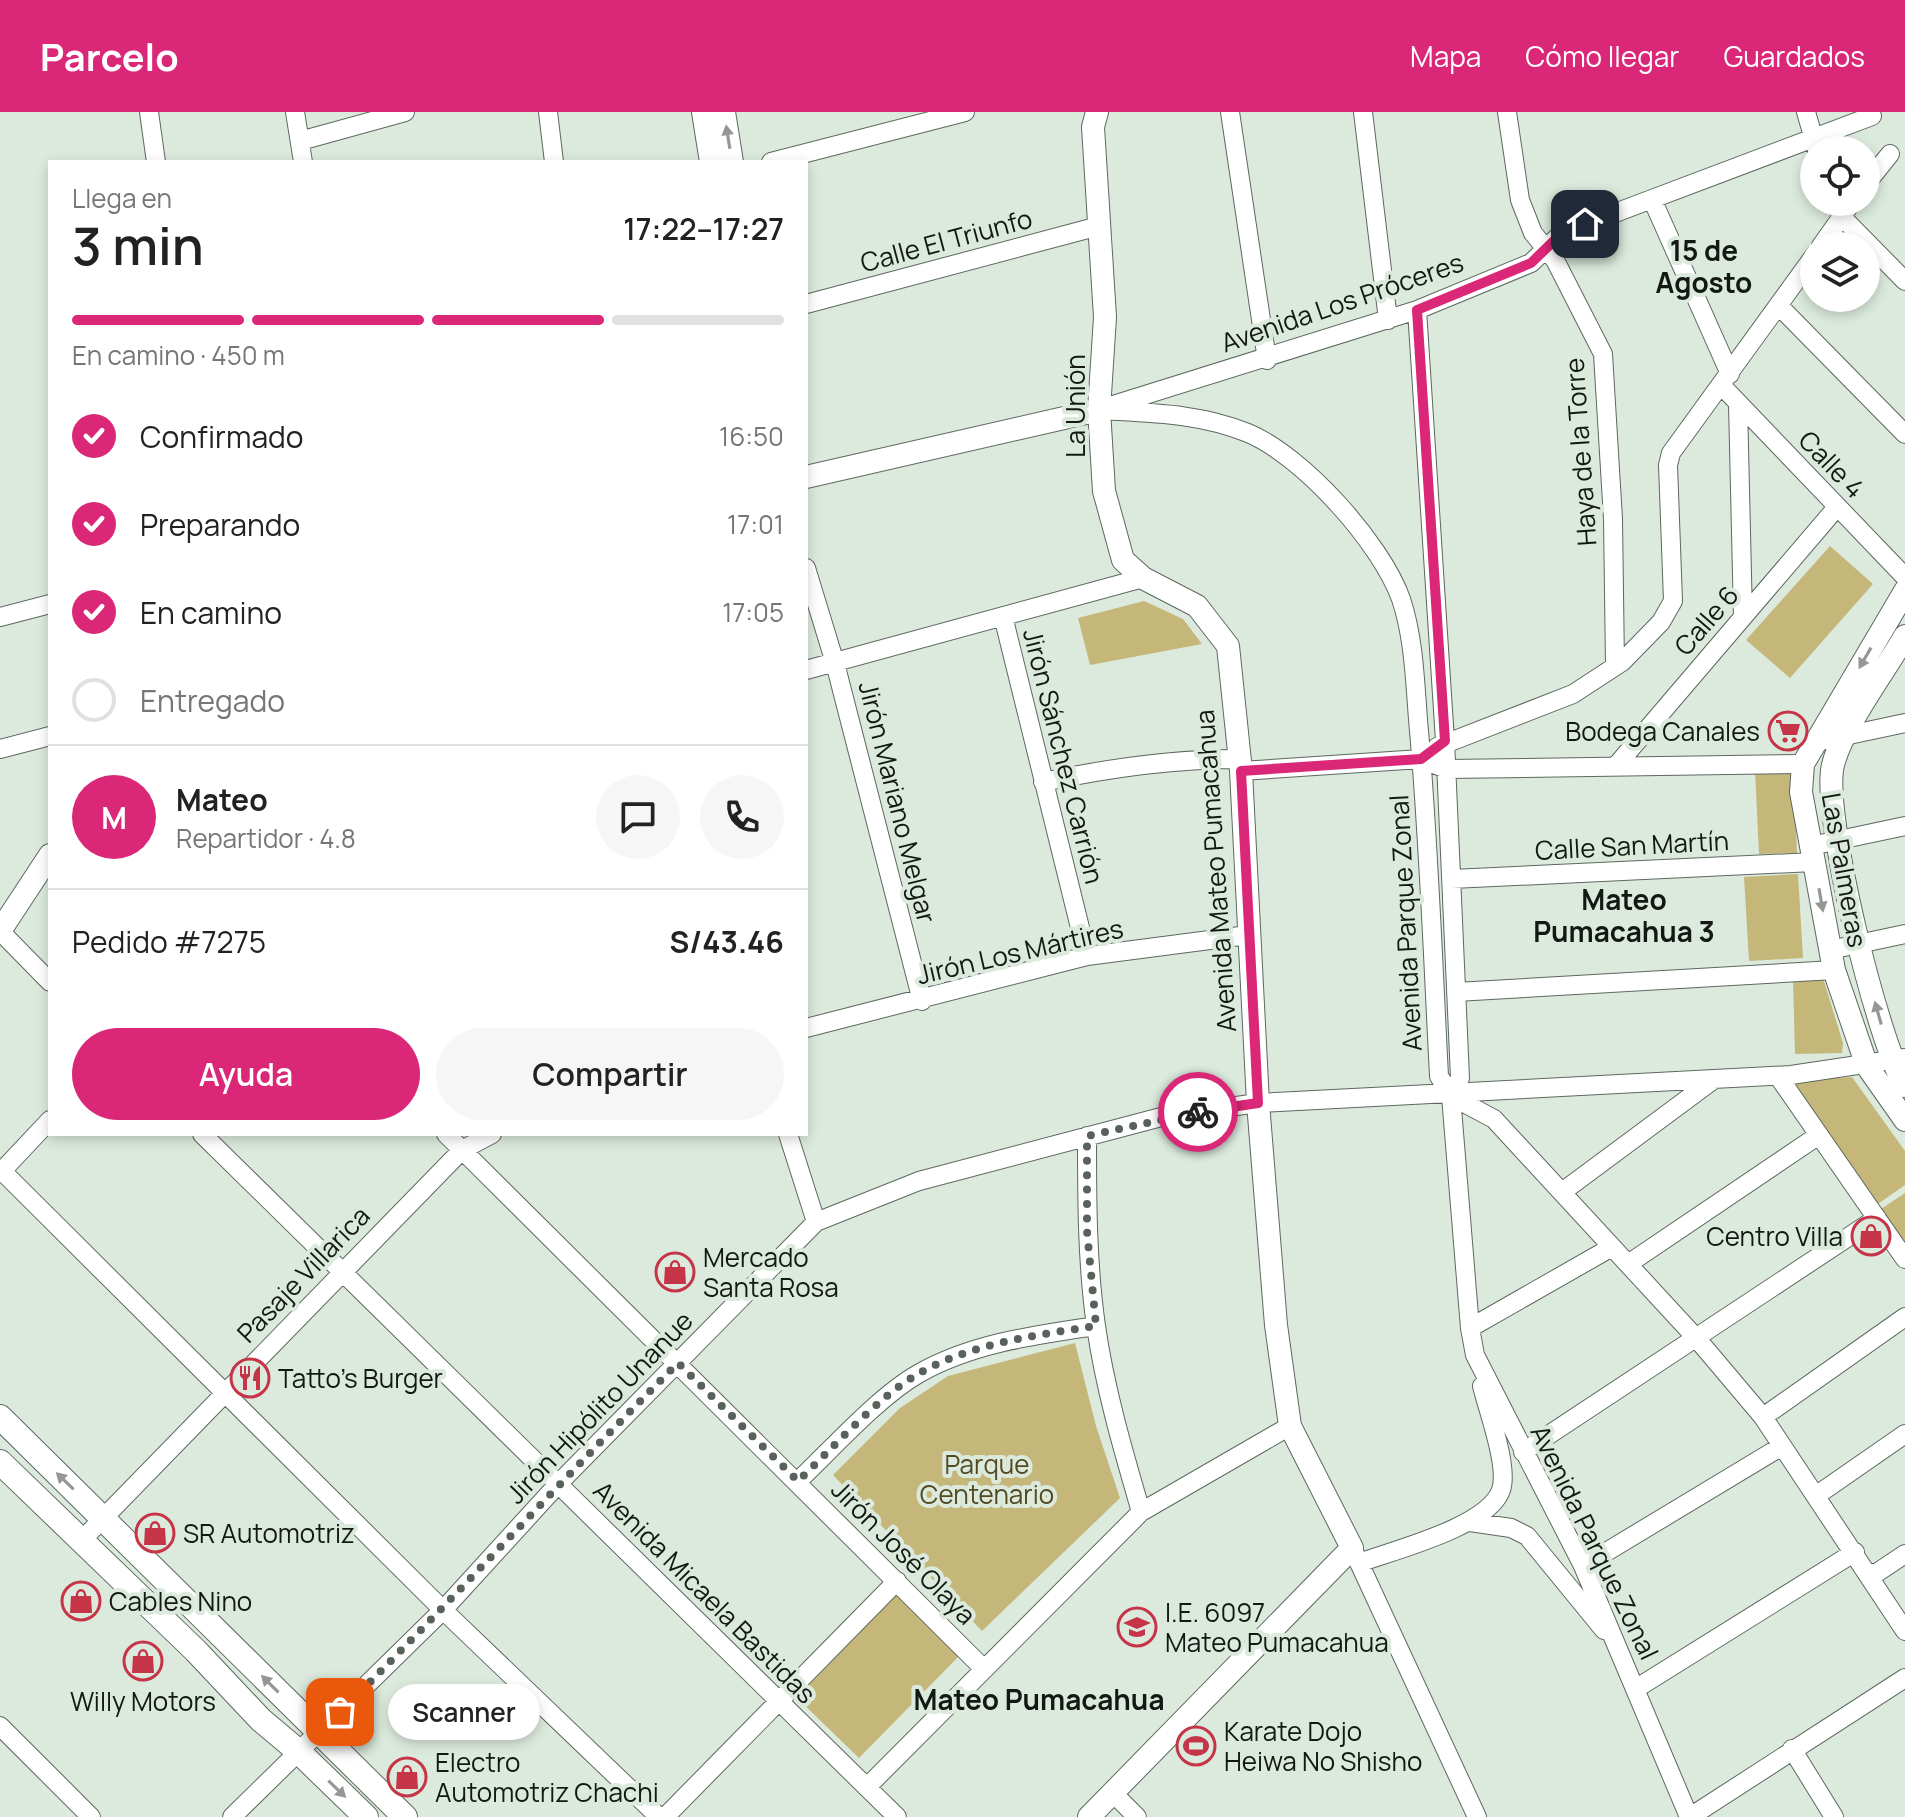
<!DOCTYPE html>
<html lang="es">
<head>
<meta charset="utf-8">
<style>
	:root { --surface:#fff; --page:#f6f6f6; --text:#222; --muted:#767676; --line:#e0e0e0; --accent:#db2777 }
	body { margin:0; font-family:Manrope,sans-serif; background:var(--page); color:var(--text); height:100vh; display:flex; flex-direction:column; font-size:30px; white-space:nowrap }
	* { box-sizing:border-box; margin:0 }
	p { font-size:26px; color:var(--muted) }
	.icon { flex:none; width:44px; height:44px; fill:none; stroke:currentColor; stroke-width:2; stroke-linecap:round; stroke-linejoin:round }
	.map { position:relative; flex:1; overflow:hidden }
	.sheet { position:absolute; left:48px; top:48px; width:760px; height:976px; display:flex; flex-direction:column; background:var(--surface); border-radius:0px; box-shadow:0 4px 12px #0003 }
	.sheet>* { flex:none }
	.tools { position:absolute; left:1800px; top:24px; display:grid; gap:16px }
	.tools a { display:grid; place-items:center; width:80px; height:80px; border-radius:50%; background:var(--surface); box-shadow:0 4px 12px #0003; font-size:40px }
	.pin { position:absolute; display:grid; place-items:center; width:68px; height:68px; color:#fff; margin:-34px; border-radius:16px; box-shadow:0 4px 12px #0006 }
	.courier { position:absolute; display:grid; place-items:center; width:80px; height:80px; margin:-40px; border:6px solid #db2777; border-radius:50%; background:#fff; color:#222; box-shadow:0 2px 10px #0007 }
	.bubble { position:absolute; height:56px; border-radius:28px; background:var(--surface); box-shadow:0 4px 12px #0003; font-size:26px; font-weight:600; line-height:56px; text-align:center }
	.overview em { font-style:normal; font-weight:600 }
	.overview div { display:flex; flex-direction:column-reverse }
	.overview { display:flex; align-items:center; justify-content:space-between; height:136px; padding:0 24px }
	h1 { font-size:52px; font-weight:600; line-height:60px }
	.bar { display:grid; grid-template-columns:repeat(4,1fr); gap:12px 8px; align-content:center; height:96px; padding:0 24px }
	.bar i { height:10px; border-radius:6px; background:var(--line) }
	.bar .selected { background:var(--accent) }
	.bar p { grid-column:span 4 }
	.line { display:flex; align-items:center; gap:20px; padding:0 24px; border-top:2px solid var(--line) }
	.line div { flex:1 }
	.round { display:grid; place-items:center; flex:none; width:84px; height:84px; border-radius:42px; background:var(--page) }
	ol { padding:0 24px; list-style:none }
	li { display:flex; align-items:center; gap:24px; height:88px }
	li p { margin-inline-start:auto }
	li .icon { padding:8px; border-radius:50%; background:var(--accent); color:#fff; stroke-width:4 }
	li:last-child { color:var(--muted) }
	li i { width:44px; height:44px; border:4px solid var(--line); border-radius:50% }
	.button { display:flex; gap:16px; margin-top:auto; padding:16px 24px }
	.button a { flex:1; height:92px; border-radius:48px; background:var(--accent); color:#fff; font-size:32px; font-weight:600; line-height:92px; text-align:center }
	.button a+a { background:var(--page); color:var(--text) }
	header { display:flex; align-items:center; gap:48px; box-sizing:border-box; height:112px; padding:0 40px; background:var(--accent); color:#fff }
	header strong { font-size:38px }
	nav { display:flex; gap:44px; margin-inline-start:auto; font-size:28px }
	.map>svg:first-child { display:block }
</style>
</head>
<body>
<header>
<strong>Parcelo</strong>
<nav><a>Mapa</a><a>Cómo llegar</a><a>Guardados</a></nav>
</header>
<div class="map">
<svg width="1905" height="1705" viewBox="0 0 1905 1705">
	<rect width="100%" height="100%" fill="#dceadd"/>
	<path fill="#c5b67a" d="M 1830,434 L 1873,472 L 1790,566 L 1746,528 Z
		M 1144,489 L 1183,507 L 1202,532 L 1090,553 L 1078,506 Z
		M 1793,656 L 1797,741 L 1759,742 L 1755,658 Z
		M 1798,762 L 1803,846 L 1749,849 L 1744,765 Z
		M 1823,866 L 1843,931 L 1842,941 L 1795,942 L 1793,867 Z
		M 1852,965 L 1905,1039 L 1905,1073 L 1875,1094 L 1785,969 Z
		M 1905,1081 L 1905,1132 L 1881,1097 Z
		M 1075,1231 L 1096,1314 L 1120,1386 L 982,1519 L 833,1363 L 900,1296 L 948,1264 Z
		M 897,1477 L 961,1542 L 859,1646 L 794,1583 Z"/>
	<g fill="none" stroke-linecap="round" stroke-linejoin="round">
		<g stroke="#5d685e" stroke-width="20">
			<path id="minor" d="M 149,0 L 156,50
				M 295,0 L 303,50
				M 548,0 L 554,50
				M 1230,0 L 1267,248
				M 1363,0 L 1388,208
				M 1507,0 L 1520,88 L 1533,121 L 1555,148 L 1603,242 L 1613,407 L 1615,554
				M 1806,0 L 1817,38
				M 300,29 L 405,0
				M 771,50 L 965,0
				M 1866,72 L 1890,42
				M 1652,87 L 1730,262
				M 1836,90 L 1841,104 L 1905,169
				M 1821,134 L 1852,90
				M 806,192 L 1099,114
				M 1780,195 L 1905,322
				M 1417,198 L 1445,629 L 1460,966 L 1451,984 L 1470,1216 L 1475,1243 L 1583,1454 L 1689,1705
				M 1722,274 L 1905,465
				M 1738,292 L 1743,505
				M 1113,293 L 1417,198 L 1531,151 L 1562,121 L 1872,4
				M 1099,298 C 1150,301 1199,301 1248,321 C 1303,344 1381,431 1401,487 C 1415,529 1415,576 1419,619 C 1429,734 1433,849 1439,964 L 1451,984 L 1494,1007 L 1698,1228 L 1763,1305 L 1905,1519
				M 806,456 L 835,551 L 922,889
				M 1003,504 L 1087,844
				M 0,505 L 50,492
				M 806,558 L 1143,466
				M 1816,630 L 1905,611
				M 1437,635 L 1573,582 L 1622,550 L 1661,510 L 1673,489 L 1668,353 L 1671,341 L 1814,144
				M 0,637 L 50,624
				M 1615,655 L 1837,395
				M 1241,659 L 1421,647 L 1446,657 L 1803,652
				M 1043,670 C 1109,656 1171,647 1238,647
				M 1811,734 L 1905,714
				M 1452,767 L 1814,750
				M 0,819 L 50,870
				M 1830,838 L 1905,822
				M 1456,880 L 1834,858
				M 806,916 L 1087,844 L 1248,823
				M 1778,964 L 1905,1147
				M 202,1022 L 897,1705
				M 446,1022 L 984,1557
				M 788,1022 L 816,1110
				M 1087,1024 C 1087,1087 1087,1151 1096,1214 C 1105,1277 1123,1338 1141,1400
				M 2,1059 L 443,1498 L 659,1705
				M 0,1061 L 50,1008
				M 1562,1080 L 1713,968
				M 1628,1152 L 1819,1023
				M 1470,1216 L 1612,1135
				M 1763,1305 L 1905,1205
				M 1523,1340 L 1877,1106
				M 798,1369 C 832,1337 878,1285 918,1262 C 972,1231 1036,1223 1096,1214
				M 1817,1383 L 1905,1322
				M 1470,1410 L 1511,1416 L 1527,1424 L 1604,1518
				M 82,1428 L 462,1038 L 492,1022
				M 1355,1442 L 1477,1705
				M 1359,1451 C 1394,1438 1488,1415 1501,1378 C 1509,1355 1488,1299 1482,1274
				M 1583,1454 L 1782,1334
				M 1869,1462 L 1878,1460 L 1905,1442
				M 1637,1576 L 1855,1440
				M 0,1614 L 91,1705
				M 1792,1637 L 1834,1705
				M 867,1675 L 1141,1400 L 1290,1314
				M 1113,1681 L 1137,1705
				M 232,1705 L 443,1498 L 559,1371 L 816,1110 L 919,1069 L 1165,1004 L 1258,991 L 1791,963 L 1905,946
				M 665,1705 L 897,1469
				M 1690,1705 L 1905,1566"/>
		</g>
		<g stroke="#5d685e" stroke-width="24">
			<path id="tertiary" d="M 703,0 L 711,50
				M 724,0 L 732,50
				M 806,365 L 1099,298
				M 1905,479 L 1803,652 L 1801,680 L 1834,858 L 1867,954 L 1905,1008
				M 1905,524 C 1885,559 1842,616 1833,653 C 1821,700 1878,930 1905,974
				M 0,819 L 50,743
				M 1089,1705 L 1352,1436 L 1290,1314 L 1276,1213 L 1258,991 L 1241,659 L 1228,534 L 1197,494 L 1143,466 L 1123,448 L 1104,379 L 1099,298 L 1105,205 L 1093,15 L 1097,0"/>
		</g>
		<g stroke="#5d685e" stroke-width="26">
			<path id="secondary" d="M 0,1305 L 405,1705
				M 0,1350 L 196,1539 L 261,1608 L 298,1639 L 366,1705"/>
		</g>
		<use href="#minor" stroke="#fff" stroke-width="18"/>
		<use href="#tertiary" stroke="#fff" stroke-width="22"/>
		<use href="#secondary" stroke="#fff" stroke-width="24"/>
	</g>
	<defs><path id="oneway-solid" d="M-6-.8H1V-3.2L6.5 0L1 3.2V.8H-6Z" transform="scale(2)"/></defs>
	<g fill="#959795">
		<use href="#oneway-solid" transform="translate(728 25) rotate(-99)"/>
		<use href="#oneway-solid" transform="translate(1865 546) rotate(120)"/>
		<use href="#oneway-solid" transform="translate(1821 788) rotate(80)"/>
		<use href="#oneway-solid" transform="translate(1878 901) rotate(-106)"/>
		<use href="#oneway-solid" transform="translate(65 1369) rotate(-136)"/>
		<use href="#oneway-solid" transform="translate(270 1572) rotate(-135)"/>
		<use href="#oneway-solid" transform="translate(337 1677) rotate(44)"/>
	</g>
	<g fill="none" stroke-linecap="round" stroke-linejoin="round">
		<path stroke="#59625a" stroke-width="8" stroke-dasharray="0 14.4" d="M 340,1600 C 455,1486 563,1366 678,1251 L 798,1369 C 832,1337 878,1285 918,1262 C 972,1231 1036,1223 1096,1214 L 1087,1119 L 1087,1024 L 1198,1000"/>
		<path stroke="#db2777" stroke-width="10" d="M 1198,1000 L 1258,991 L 1241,659 L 1421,647 L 1445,629 L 1417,198 L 1531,151 L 1562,121 L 1585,112"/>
	</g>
	<defs>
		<g id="supermarket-ring" transform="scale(2)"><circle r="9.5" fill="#dceadd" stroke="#c53547" stroke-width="1.5"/><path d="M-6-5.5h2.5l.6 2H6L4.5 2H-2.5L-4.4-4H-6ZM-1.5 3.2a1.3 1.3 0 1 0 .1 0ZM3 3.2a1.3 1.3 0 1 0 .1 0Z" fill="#c53547"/></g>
		<g id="shop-ring" transform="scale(2)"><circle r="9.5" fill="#dceadd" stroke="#c53547" stroke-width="1.5"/><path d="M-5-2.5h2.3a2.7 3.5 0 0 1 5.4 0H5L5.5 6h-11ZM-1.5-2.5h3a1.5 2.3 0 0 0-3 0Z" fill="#c53547"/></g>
		<g id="restaurant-ring" transform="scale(2)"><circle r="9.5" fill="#dceadd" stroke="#c53547" stroke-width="1.5"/><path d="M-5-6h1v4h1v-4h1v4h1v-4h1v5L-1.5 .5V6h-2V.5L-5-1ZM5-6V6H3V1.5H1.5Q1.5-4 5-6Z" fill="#c53547"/></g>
		<g id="school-ring" transform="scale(2)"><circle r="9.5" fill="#dceadd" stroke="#c53547" stroke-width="1.5"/><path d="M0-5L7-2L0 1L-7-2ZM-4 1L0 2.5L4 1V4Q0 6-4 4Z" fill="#c53547"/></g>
		<g id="stadium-ring" transform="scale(2)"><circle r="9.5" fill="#dceadd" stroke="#c53547" stroke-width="1.5"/><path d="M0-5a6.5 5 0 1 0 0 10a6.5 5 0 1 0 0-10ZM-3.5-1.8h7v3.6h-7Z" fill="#c53547"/></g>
	</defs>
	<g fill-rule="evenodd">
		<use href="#supermarket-ring" x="1788" y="619"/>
		<use href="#shop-ring" x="1871" y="1124"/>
		<use href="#shop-ring" x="675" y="1160"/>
		<use href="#restaurant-ring" x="250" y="1266"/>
		<use href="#shop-ring" x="155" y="1421"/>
		<use href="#shop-ring" x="81" y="1489"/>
		<use href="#school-ring" x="1137" y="1515"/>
		<use href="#shop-ring" x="143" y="1549"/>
		<use href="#stadium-ring" x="1196" y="1634"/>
		<use href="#shop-ring" x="407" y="1665"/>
	</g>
	<g text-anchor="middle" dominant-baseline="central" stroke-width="8" stroke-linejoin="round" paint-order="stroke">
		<g font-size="26" fill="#131814" stroke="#dceadd">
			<text transform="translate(946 128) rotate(-15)">Calle El Triunfo</text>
			<text transform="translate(1342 190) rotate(-19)">Avenida Los Próceres</text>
			<text transform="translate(1075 294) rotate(-90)">La Unión</text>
			<text transform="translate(1580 340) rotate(-94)">Haya de la Torre</text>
			<text transform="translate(1832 352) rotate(46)">Calle 4</text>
			<text transform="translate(1706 508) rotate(-49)">Calle 6</text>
			<text transform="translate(1064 644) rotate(76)">Jirón Sánchez Carrión</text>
			<text transform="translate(898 690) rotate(76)">Jirón Mariano Melgar</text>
			<text transform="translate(1632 733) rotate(-3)">Calle San Martín</text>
			<text transform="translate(1845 758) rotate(80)">Las Palmeras</text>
			<text transform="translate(1215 759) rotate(-94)">Avenida Mateo Pumacahua</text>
			<text transform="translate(1405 811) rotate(-93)">Avenida Parque Zonal</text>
			<text transform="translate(1020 839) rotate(-13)">Jirón Los Mártires</text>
			<text transform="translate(303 1162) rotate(-46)">Pasaje Villarica</text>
			<text transform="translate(599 1295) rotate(-46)">Jirón Hipólito Unanue</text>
			<text transform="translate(1595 1430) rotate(64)">Avenida Parque Zonal</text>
			<text transform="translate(904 1440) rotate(45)">Jirón José Olaya</text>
			<text transform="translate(705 1480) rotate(45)">Avenida Micaela Bastidas</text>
		</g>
		<g font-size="26" fill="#131814" stroke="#dceadd" text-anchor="start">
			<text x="1760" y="619" text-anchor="end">Bodega Canales</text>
			<text x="1843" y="1124" text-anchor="end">Centro Villa</text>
			<text x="703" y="1145">Mercado<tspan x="703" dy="30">Santa Rosa</tspan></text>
			<text x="278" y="1266">Tatto's Burger</text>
			<text x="183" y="1421">SR Automotriz</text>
			<text x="109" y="1489">Cables Nino</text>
			<text x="1165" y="1500">I.E. 6097<tspan x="1165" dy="30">Mateo Pumacahua</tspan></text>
			<text x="143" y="1589" text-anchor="middle">Willy Motors</text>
			<text x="1224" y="1619">Karate Dojo<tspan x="1224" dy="30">Heiwa No Shisho</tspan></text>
			<text x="435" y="1650">Electro<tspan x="435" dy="30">Automotriz Chachi</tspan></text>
		</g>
		<g font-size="26" fill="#544a21" stroke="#dceadd">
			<text x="987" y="1352">Parque<tspan x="987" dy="30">Centenario</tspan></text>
		</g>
		<g font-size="28" font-weight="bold" fill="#131814" stroke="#dceadd">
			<text x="1704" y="138">15 de<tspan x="1704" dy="32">Agosto</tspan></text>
			<text x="1624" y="787">Mateo<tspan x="1624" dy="32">Pumacahua 3</tspan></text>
			<text x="1039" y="1587">Mateo Pumacahua</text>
		</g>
	</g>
</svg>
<div class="tools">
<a><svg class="icon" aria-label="locate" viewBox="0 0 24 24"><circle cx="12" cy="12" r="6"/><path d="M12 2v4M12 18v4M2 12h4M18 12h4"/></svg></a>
<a><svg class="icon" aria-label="layers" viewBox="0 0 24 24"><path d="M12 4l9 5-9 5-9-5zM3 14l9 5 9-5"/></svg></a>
</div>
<div class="pin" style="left:340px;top:1600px;background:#ea580c"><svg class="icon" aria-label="bag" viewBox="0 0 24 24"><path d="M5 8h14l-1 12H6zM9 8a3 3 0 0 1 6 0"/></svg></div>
<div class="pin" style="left:1585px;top:112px;background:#1f2937"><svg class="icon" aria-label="home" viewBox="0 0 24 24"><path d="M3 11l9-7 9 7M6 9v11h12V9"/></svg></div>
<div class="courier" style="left:1198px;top:1000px"><svg class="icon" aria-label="bike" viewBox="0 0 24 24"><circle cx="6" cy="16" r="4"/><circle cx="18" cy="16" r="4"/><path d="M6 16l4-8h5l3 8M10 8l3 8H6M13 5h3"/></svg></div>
<div class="bubble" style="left:388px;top:1572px;width:152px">Scanner</div>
<section class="sheet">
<div class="overview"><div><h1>3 min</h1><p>Llega en</p></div><em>17:22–17:27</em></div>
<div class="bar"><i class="selected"></i><i class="selected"></i><i class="selected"></i><i></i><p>En camino · 450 m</p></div>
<ol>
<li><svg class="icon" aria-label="check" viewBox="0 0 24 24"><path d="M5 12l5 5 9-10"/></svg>Confirmado<p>16:50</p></li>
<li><svg class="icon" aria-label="check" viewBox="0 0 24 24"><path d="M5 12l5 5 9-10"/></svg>Preparando<p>17:01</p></li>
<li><svg class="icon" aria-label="check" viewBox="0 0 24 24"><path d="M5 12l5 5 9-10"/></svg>En camino<p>17:05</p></li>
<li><i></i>Entregado</li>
</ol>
<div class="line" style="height:144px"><b class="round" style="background:var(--accent);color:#fff">M</b><div><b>Mateo</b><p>Repartidor · 4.8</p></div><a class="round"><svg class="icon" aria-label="chat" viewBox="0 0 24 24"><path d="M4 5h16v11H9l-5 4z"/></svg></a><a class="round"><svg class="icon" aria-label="phone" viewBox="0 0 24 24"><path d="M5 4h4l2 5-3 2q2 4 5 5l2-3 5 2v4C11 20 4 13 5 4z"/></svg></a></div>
<div class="line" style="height:104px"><div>Pedido #7275</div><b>S/43.46</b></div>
<div class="button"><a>Ayuda</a><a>Compartir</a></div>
</section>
</div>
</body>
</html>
